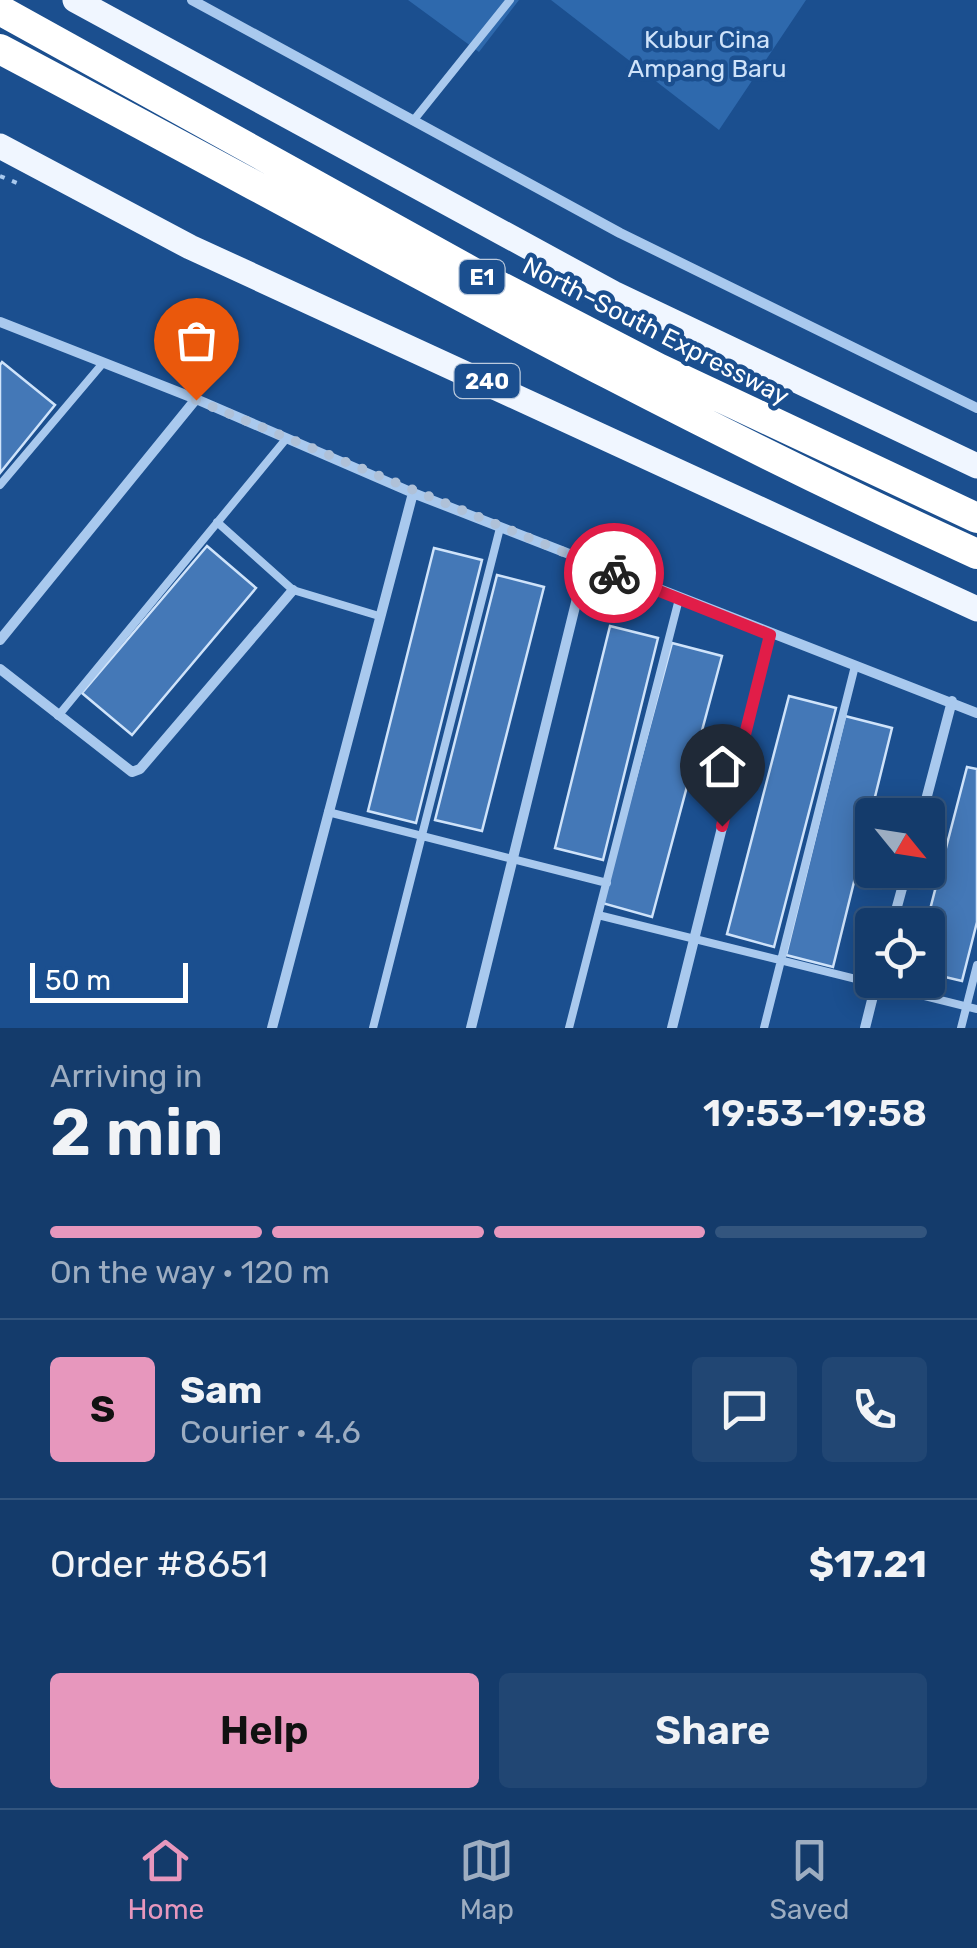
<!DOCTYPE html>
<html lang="en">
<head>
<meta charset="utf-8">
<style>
	:root { --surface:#143b6b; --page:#214673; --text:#f1f3f6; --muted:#9dadc1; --line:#33557e; --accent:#e797bd }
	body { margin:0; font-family:Rubik,sans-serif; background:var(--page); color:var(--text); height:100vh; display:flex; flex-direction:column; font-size:38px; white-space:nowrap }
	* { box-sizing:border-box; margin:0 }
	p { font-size:32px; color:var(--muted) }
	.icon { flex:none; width:55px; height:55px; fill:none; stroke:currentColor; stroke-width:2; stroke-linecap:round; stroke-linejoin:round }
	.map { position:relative; height:1028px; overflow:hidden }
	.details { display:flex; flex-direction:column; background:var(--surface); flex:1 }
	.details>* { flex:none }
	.needle { width:65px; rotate:120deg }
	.controls { position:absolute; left:855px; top:798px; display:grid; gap:20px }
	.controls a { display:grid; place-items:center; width:90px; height:90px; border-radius:10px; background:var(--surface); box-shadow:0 5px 25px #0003,0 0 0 2px var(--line); font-size:50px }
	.scale { position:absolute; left:30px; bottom:25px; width:158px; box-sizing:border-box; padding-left:10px; border:5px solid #fff; border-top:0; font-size:28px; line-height:35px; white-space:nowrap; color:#fff; -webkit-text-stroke:8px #1b4f8f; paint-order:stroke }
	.pin { position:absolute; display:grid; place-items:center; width:85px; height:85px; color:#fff; margin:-102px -42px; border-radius:50% 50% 50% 0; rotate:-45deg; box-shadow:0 0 10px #0007 }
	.pin .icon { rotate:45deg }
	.courier { position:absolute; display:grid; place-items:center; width:100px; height:100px; margin:-50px; border:8px solid #e11d48; border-radius:50%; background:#fff; color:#222; box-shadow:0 2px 12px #0007 }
	.overview em { font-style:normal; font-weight:600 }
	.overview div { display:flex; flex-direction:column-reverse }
	.overview { display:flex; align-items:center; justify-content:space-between; height:170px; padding:0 50px }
	h1 { font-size:65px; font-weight:600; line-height:75px }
	.bar { display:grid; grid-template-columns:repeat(4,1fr); gap:15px 10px; align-content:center; height:120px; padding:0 50px }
	.bar i { height:12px; border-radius:8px; background:var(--line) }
	.bar .selected { background:var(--accent) }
	.bar p { grid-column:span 4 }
	.line { display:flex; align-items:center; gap:25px; padding:0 50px; border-top:2px solid var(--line) }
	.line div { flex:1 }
	.round { display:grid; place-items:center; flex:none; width:105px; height:105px; border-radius:10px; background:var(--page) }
	.cta { display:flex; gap:20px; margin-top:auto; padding:20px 50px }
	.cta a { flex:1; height:115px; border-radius:10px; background:var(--accent); color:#111; font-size:40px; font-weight:600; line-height:115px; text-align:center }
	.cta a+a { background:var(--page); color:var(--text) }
	.menu { display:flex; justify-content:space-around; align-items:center; height:140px; border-top:2px solid var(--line); background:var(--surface); font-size:28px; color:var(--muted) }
	.menu a { display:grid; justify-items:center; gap:5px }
	.menu .selected { color:var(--accent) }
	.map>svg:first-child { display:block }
</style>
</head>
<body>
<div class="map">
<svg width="977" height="1028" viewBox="0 0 977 1028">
	<rect width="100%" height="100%" fill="#1b4f8f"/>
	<path fill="#2e69ad" d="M 408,0 L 519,0 L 479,52 Z
		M 551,0 L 806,0 L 719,130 Z"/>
	<path fill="#4478b7" stroke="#cfe3fa" stroke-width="2.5" d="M 2,362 L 55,405 L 0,473 L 0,365 Z
		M 207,546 L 256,588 L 132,735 L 82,693 Z
		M 434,548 L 482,560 L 416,823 L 368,811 Z
		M 497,575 L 544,587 L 482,831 L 435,820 Z
		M 610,626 L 658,638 L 603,860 L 555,848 Z
		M 672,643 L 722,656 L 652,917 L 602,903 Z
		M 789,696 L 836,708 L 774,947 L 727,934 Z
		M 845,716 L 892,728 L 833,967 L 786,955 Z
		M 967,767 L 977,769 L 977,922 L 962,981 L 928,973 L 926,925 Z"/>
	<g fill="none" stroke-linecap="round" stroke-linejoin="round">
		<path stroke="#a9c9ee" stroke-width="4" stroke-dasharray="5 8" stroke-linecap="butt" d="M 0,176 L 17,183"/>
		<path stroke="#a9c9ee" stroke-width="8" d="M 413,121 L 510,0
			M 0,485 L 103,363
			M 217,522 L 293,590 L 379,616
			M 58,716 L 286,439
			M 328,812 L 607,883
			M 598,915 L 977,1009
			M 373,1028 L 500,528
			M 569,1028 L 679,599
			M 764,1028 L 855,666
			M 961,1028 L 977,965"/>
		<path stroke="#a9c9ee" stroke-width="10" d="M 192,0 L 620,233 L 977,408
			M 0,322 L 196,399 L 413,493 L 977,713
			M 0,640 L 196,399
			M 0,669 L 132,772 L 140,769 L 293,590
			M 922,815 L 952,701
			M 892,925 L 907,870
			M 272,1028 L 413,493
			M 471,1028 L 586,562
			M 672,1028 L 770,635
			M 865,1028 L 877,980"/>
		<path stroke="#f0f6ff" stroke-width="25" d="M 75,0 L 613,293 L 977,466
			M 0,146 L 190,247 L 977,609"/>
		<path stroke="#fff" stroke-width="30" d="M 0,10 L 478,275 L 658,368 L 977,518
			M 0,49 C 325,221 642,402 977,554"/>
	</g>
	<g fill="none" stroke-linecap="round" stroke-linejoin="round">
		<path stroke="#afc1d8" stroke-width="10" stroke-dasharray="0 18" d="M 196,400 L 614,573"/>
		<path stroke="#e11d48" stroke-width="12" d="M 614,573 L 770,635 L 722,826"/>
	</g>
	<g text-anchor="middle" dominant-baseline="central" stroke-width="9" stroke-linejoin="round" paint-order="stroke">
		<g fill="#1b4f8f" stroke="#bbcadd" stroke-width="2.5">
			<rect x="459.5" y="260" width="45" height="34" rx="8"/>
			<rect x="454.5" y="364" width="65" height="34" rx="8"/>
		</g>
		<g font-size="22" font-weight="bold" fill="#fff">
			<text x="482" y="277">E1</text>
			<text x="487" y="381">240</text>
		</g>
		<g font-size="25" fill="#cfe3fa" stroke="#1b4f8f">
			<text x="707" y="39">Kubur Cina<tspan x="707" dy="29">Ampang Baru</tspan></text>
		</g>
		<g font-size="25" fill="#fff" stroke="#1b4f8f">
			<text transform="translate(656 331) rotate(27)">North–South Expressway</text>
		</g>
	</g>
</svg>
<div class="controls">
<a><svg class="needle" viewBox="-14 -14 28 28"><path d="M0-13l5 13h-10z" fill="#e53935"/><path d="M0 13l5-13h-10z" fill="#9dadc1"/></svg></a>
<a><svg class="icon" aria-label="locate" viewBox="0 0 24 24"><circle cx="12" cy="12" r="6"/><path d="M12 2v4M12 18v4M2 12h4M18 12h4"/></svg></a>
</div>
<div class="scale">50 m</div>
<div class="pin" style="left:196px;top:400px;background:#ea580c"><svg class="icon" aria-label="bag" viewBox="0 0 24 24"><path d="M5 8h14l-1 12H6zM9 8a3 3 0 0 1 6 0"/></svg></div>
<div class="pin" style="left:722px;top:826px;background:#1f2937"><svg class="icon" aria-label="home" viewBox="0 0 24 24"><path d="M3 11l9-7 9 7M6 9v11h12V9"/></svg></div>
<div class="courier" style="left:614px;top:573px"><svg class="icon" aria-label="bike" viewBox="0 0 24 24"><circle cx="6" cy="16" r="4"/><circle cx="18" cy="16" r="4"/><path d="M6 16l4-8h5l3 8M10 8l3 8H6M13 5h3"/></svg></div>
</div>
<section class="details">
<div class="overview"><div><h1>2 min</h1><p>Arriving in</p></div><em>19:53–19:58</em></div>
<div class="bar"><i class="selected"></i><i class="selected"></i><i class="selected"></i><i></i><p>On the way · 120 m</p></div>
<div class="line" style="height:180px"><b class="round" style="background:var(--accent);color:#111">S</b><div><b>Sam</b><p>Courier · 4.6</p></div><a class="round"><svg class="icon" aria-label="chat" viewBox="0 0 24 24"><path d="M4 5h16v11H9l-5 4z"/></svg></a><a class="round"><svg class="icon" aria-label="phone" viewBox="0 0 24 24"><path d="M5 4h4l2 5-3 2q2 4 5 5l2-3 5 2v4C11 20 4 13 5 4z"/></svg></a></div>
<div class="line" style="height:130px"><div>Order #8651</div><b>$17.21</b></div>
<div class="cta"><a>Help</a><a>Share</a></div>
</section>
<nav class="menu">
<a class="selected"><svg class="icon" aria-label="home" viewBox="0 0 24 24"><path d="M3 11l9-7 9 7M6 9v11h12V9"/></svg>Home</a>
<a><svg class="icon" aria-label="map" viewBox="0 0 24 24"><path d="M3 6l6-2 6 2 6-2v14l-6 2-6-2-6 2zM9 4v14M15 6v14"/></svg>Map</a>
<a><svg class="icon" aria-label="saved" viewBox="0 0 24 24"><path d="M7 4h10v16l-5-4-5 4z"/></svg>Saved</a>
</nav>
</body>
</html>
